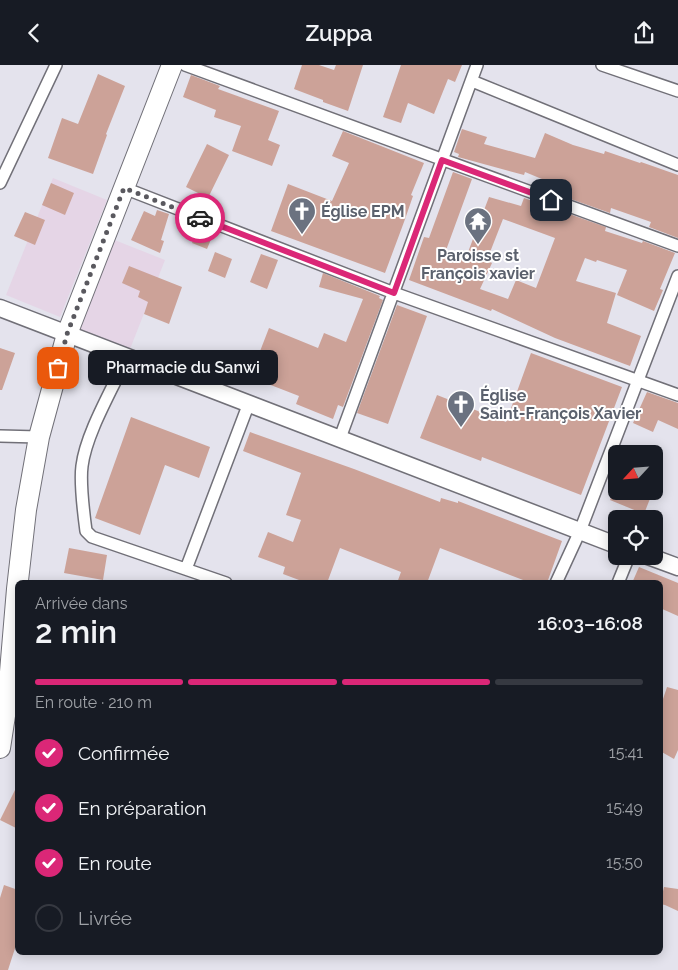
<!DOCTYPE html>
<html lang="fr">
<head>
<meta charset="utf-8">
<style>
	:root { --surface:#171b24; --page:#20242c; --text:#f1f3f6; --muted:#9ea1a6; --line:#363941; --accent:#db2777 }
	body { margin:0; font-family:Raleway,sans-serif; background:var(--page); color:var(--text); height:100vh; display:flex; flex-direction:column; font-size:19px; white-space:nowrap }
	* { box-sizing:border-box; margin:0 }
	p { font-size:16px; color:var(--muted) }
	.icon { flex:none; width:28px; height:28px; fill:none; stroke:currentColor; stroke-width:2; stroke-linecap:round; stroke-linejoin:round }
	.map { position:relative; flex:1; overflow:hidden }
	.sheet { position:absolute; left:15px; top:515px; width:648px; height:375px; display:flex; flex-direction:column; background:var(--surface); border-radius:8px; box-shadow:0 2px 12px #0003 }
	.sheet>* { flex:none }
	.needle { width:32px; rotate:244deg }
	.fabs { position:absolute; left:608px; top:380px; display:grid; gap:10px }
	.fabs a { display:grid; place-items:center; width:55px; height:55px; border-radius:8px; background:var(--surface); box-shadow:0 2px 12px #0003; font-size:25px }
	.pin { position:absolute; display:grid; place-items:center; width:42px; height:42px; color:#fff; margin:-21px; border-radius:10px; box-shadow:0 2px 8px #0006 }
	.courier { position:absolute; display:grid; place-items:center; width:50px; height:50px; margin:-25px; border:4px solid #db2777; border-radius:50%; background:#fff; color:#222; box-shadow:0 1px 6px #0007 }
	.bubble { position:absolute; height:35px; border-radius:8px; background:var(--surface); box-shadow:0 2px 12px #0003; font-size:16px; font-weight:600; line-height:35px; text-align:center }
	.overview em { font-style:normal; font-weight:600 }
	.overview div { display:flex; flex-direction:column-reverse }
	.overview { display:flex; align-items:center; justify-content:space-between; height:85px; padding:0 20px }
	h1 { font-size:32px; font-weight:600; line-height:38px }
	.bar { display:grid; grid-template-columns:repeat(4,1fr); gap:8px 5px; align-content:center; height:60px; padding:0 20px }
	.bar i { height:6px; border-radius:4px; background:var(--line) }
	.bar .active { background:var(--accent) }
	.bar p { grid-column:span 4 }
	ol { padding:0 20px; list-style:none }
	li { display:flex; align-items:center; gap:15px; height:55px }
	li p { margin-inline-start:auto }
	li .icon { padding:5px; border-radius:50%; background:var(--accent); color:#fff; stroke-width:4 }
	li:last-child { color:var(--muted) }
	li i { width:28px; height:28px; border:2px solid var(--line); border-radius:50% }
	header { display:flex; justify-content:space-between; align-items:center; height:65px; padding:0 20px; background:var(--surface); font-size:22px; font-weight:600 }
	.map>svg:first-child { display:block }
</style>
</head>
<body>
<header><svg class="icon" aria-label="back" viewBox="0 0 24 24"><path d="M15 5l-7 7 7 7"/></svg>Zuppa<svg class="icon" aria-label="share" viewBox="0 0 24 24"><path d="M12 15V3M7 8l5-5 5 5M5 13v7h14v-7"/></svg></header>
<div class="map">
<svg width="678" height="905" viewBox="0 0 678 905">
	<rect width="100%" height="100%" fill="#e4e3ed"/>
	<path fill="#e5d5e6" d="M 53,113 L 107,135 L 60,252 L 6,230 Z
		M 112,174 L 165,195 L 130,284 L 77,264 Z"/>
	<path fill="#cca298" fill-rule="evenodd" d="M 302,0 L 319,0 L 334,5 L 336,0 L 363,0 L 348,46 L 323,37 L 323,35 L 294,24 Z
		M 401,0 L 462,0 L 455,17 L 448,14 L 434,49 L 408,38 L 401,58 L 383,52 Z
		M 98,9 L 125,21 L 106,69 L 107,70 L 93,109 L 48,93 L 62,53 L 78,59 Z
		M 191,10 L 220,21 L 218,24 L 279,46 L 268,75 L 280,80 L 272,101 L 232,86 L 241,61 L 214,52 L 216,45 L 183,32 Z
		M 462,64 L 487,72 L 484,79 L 535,93 L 545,68 L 573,80 L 604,89 L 605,86 L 640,98 L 641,97 L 678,110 L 678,173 L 649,162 L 651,157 L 611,143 L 610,148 L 551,127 L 554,119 L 525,107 L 524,110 L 458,92 L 459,89 L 454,87 Z
		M 343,66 L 424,98 L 411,130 L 413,131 L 404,157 L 385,208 L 271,166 L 288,119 L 332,136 L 349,98 L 332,91 Z
		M 207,79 L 229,90 L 208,133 L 186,122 Z
		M 453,107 L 472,114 L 445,188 L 465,195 L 489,132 L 521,141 L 524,133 L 606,162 L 605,166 L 642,178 L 643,176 L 675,188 L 660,224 L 663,225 L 654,246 L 617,230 L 627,205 L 597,195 L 596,197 L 585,193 L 576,216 L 616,228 L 607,258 L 641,271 L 630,301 L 555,273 L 492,244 L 491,246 L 409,215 L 424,172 L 429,173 ZM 503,154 L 555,173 L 536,223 L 516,215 L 508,234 L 480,224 L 492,198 L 487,195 Z
		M 51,118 L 74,128 L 65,150 L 42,140 Z
		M 157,145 L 169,149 L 161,175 L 164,176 L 160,188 L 131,175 L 144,146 L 155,151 Z
		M 25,147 L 45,155 L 35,180 L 14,171 Z
		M 199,161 L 214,167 L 207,184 L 192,178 Z
		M 215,187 L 232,194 L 225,213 L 208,206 Z
		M 261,189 L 278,195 L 267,224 L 250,217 Z
		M 129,201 L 182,222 L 169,259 L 144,249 L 148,237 L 138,232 L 140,226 L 122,218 Z
		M 323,208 L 380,231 L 379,233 L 383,235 L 343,342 L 338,340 L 333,354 L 296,339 L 299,331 L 250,312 L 269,263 L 318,283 L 324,268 L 346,277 L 363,234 L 319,222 Z
		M 397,240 L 427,251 L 388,359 L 357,348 Z
		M 0,283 L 15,288 L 2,325 L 0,325 Z
		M 531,288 L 622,322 L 581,430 L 482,392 L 481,396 L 420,373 L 437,330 L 506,357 Z
		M 647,327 L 678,338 L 678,364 L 658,355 L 653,367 L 633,358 Z
		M 131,352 L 210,382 L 199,413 L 165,400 L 140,470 L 95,453 Z
		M 250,367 L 354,404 L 440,437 L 441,433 L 458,438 L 458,436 L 562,476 L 547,518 L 531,518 L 440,483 L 427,518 L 397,518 L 401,507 L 340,483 L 327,518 L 307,518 L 283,509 L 285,502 L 258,492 L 268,467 L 293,477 L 301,455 L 286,450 L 301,408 L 243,386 Z
		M 614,426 L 653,426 L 644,449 L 610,435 Z
		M 69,483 L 107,490 L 103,515 L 64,508 Z
		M 639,502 L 678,518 L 678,551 L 660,543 L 660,518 L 632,518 Z
		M 667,622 L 678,625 L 678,685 L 674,694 L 660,686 L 660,643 Z
		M 18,719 L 18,764 L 0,755 Z
		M 4,820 L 18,825 L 18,874 L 8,905 L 0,905 L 0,833 Z
		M 664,822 L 678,824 L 678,846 L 665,840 L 660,839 Z"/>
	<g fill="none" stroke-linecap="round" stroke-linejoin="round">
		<g stroke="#717078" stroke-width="14">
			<path id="minor" d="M 185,0 L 678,181
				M 602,0 L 678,26
				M 472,16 L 678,100
				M 0,118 L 56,0
				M 124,123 L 394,228 L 678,330
				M 127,292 C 113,323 86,368 82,401 C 80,416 84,451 86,466 L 92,472 L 226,518
				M 0,371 L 39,372
				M 340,373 L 477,0
				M 186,504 L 249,338
				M 556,518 L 580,466 L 678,211
				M 618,518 L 629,491"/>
		</g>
		<g stroke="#717078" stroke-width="19">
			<path id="secondary" d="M 0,243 L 616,480
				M 648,491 L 678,502"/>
		</g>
		<g stroke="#717078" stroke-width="22">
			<path id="trunk" d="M 0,683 L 8,631 L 17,524 L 26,445 L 39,372 L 67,269 L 172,0"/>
		</g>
		<use href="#minor" stroke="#fff" stroke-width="11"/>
		<use href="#secondary" stroke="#fff" stroke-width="16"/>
		<use href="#trunk" stroke="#fff" stroke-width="20"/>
	</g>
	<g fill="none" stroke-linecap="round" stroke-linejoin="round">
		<path stroke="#5a595f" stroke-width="5" stroke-dasharray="0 9" d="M 58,303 L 67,269 L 124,123 L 200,153"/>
		<path stroke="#db2777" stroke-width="6" d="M 200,153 L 394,228 L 442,95 L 551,135"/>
	</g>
	<defs>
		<g id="church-pin" transform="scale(1.4375)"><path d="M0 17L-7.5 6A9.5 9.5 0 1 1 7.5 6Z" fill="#6b7280" stroke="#fff"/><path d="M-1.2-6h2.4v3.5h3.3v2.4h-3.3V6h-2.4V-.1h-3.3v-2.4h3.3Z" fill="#fff"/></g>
		<g id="temple-pin" transform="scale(1.4375)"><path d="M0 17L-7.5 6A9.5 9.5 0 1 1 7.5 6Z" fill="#6b7280" stroke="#fff"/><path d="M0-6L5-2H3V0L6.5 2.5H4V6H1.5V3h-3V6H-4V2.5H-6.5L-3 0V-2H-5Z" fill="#fff"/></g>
	</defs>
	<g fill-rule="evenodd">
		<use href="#church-pin" x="302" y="146"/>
		<use href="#temple-pin" x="478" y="156"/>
		<use href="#church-pin" x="461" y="339"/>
	</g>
	<g text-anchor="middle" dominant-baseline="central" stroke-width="4" stroke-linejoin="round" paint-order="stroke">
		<g font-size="16" font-weight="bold" fill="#5b616d" stroke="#fff" text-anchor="start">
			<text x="321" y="146">Église EPM</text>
			<text x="478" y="190" text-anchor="middle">Paroisse st<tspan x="478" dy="18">François xavier</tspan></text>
			<text x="480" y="330">Église<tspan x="480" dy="18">Saint-François Xavier</tspan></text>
		</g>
	</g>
</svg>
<div class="fabs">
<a><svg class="needle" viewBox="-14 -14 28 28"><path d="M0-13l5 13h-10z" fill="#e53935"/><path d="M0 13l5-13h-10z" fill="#9ea1a6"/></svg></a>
<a><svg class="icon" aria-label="locate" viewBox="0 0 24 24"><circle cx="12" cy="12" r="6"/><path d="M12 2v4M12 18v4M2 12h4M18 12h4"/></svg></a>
</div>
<div class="pin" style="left:58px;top:303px;background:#ea580c"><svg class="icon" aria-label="bag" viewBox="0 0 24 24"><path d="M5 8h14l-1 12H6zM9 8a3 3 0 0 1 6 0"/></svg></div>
<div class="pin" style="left:551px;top:135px;background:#1f2937"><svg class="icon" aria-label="home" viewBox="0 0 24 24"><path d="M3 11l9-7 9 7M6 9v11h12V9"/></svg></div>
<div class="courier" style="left:200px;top:153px"><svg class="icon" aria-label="car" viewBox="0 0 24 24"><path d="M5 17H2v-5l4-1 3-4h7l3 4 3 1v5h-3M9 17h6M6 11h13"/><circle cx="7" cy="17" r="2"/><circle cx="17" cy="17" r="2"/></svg></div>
<div class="bubble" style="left:88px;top:285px;width:190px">Pharmacie du Sanwi</div>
<section class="sheet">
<div class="overview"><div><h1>2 min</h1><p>Arrivée dans</p></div><em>16:03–16:08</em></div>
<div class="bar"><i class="active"></i><i class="active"></i><i class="active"></i><i></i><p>En route · 210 m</p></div>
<ol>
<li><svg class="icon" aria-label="check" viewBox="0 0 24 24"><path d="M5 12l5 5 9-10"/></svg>Confirmée<p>15:41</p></li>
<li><svg class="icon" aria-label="check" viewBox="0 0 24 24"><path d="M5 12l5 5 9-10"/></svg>En préparation<p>15:49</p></li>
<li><svg class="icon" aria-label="check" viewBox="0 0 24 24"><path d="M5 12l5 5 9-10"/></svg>En route<p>15:50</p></li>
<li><i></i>Livrée</li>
</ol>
</section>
</div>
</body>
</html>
